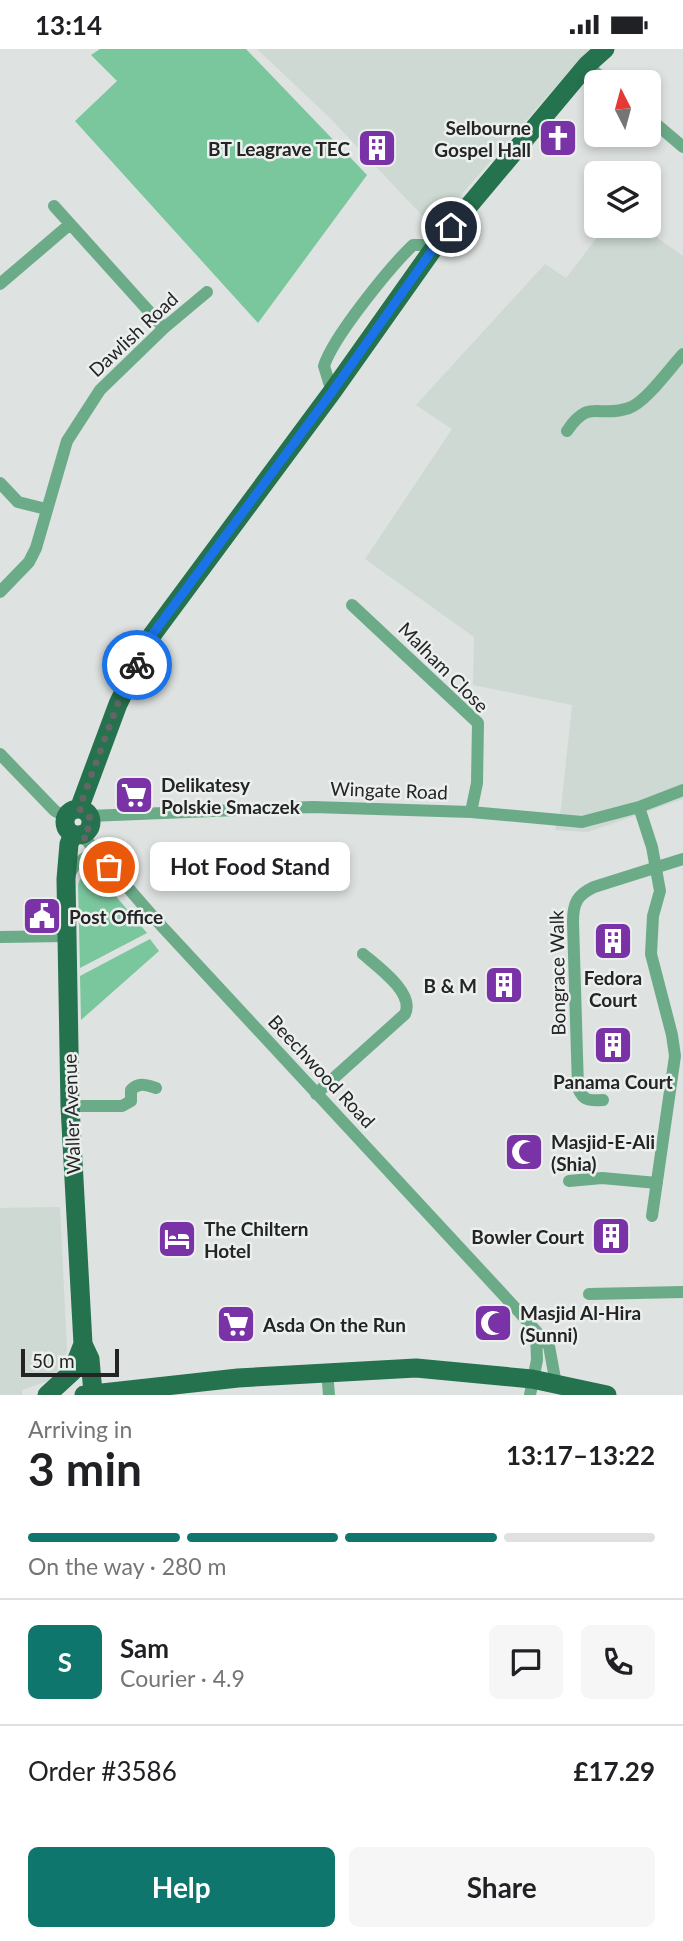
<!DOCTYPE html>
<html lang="en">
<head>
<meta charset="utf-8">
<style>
	:root { --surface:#fff; --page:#f6f6f6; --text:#202124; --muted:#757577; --line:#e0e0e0; --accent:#0f766e }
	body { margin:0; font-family:Lato,sans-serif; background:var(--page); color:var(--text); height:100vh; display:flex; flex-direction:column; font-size:26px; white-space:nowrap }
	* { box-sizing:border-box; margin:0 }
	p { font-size:23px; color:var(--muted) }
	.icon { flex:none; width:38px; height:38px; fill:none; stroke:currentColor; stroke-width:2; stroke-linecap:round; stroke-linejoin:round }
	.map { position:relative; height:1346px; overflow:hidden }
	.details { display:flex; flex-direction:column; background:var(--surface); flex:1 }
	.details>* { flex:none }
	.needle { width:46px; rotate:354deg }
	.tools { position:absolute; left:584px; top:21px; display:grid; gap:14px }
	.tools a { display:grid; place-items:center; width:77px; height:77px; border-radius:10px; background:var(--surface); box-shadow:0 4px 10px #0003; font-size:35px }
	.scale { position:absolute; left:21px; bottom:18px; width:98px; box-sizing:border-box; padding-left:7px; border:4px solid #232423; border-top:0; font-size:19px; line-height:24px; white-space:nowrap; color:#232423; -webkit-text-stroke:5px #ebefed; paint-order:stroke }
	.pin { position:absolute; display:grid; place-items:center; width:60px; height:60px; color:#fff; margin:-30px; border:4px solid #fff; border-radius:50%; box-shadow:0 2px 7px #0007 }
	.courier { position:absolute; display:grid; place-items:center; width:70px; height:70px; margin:-35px; border:5px solid #1a73e8; border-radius:50%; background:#fff; color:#222; box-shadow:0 2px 9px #0007 }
	.bubble { position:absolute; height:49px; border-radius:10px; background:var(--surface); box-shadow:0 4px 10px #0003; font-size:23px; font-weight:700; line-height:49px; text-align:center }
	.summary em { font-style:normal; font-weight:700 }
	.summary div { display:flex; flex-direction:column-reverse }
	.summary { display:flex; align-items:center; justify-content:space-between; height:119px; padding:0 28px }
	h1 { font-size:46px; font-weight:700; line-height:52px }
	.bar { display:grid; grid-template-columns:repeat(4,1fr); gap:10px 7px; align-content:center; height:84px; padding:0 28px }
	.bar i { height:9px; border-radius:5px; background:var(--line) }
	.bar .on { background:var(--accent) }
	.bar p { grid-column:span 4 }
	.line { display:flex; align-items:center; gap:18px; padding:0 28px; border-top:2px solid var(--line) }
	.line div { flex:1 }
	.round { display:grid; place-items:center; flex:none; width:74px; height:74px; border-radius:10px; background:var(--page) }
	.action { display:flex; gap:14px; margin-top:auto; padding:14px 28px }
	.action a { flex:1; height:80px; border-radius:10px; background:var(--accent); color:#fff; font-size:28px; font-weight:700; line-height:80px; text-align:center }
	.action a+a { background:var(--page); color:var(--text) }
	.status { display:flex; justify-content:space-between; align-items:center; height:49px; padding:0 35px; background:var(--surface); direction:ltr }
	.status svg { height:19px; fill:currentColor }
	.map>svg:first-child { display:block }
</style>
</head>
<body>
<div class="status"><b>13:14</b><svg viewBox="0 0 49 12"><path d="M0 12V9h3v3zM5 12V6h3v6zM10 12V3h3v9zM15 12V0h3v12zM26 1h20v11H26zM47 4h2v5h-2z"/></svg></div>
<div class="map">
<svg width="683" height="1346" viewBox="0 0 683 1346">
	<rect width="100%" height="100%" fill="#dee2e0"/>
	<path fill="#cdd9d2" d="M 257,0 L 593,0 L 571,20 L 433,178 L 330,69 Z
		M 606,177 L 641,177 L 683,207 L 683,750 L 588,783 L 555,781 L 561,760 L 572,656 L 473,636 L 474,588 L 365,510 L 452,380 L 416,356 L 545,215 L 566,229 Z
		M 60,1158 L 67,1301 L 62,1318 L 51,1331 L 22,1341 L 22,1346 L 0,1346 L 0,1159 Z"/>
	<path fill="#7ac69d" d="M 100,0 L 246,0 L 367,126 L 258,274 L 75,72 L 117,32 L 91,6 Z
		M 87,826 L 95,826 L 103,832 L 147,884 L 80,919 L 78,836 L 80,830 Z
		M 150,890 L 159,902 L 81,971 L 80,927 Z"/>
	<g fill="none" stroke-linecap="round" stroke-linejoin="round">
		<path stroke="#6bab88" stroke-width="12" d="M 587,16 L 607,33
			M 649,69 L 683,98
			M 54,157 L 164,279
			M 0,235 L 69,176
			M 332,343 L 324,317 C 333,288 390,218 413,196 L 436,196
			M 567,382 C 590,348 598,370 629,359 C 646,353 670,319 683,305
			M 0,434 L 18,453 L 46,460
			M 0,543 L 29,513 L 36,499 L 67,392 L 100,341 L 164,279 L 207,243
			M 352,556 L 478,674 L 477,734 L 471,763
			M 0,705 L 55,762 L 66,768
			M 639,758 L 652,798 L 660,842 L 653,867 L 651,905 L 672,986 L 675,1007 L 652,1167
			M 89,767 L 313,758 L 471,763 L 582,773 L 639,758 L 683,741
			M 82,786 L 156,871 L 521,1265 L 549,1297 L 556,1335
			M 68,827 L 75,816 L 86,808 L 102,815
			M 0,888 L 67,887
			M 316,1045 L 405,965 C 415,944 378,918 363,905
			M 603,1051 C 590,1052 583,1052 578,1039 L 573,873 C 573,854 577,846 594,838 L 683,810
			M 70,1057 L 122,1057 L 131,1052 L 131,1041 C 139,1033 146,1036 156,1039
			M 569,1132 L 602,1129 L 657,1134
			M 589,1245 L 683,1243
			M 327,1323 L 329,1346
			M 530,1346 L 537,1311 L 536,1283"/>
		<path stroke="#24724e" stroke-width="19" d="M 79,760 L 118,655 L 152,586 L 332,343 L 436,196 L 587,16 L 605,0
			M65 773a13 13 0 1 1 26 0a13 13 0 1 1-26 0Z
			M 73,785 L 69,795 L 66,830 L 70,1057 L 83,1295 L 90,1310 L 93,1344
			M 47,1346 L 72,1323 L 83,1295
			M 84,1346 L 238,1329 L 416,1319 L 532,1330 L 607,1346"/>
	</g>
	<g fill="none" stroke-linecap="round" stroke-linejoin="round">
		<path stroke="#646665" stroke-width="7" stroke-dasharray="0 12.6" d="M 109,818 L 82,786 L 90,778 C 92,769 88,763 79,760 L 118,654 L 137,616"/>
		<path stroke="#1a73e8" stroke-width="9" d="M 137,616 L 152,586 L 332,343 L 436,196 L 451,178"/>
	</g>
	<defs>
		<g id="church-square" transform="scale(2.0125)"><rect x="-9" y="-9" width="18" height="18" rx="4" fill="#7a33a6" stroke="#ebefed"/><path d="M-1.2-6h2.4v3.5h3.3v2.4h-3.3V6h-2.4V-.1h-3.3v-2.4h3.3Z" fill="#fff"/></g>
		<g id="building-square" transform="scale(2.0125)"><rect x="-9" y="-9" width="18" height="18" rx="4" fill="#7a33a6" stroke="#ebefed"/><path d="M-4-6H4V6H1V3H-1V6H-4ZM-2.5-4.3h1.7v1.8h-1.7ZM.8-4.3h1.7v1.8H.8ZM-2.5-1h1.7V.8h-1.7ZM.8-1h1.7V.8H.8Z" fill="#fff"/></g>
		<g id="supermarket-square" transform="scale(2.0125)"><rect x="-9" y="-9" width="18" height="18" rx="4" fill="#7a33a6" stroke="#ebefed"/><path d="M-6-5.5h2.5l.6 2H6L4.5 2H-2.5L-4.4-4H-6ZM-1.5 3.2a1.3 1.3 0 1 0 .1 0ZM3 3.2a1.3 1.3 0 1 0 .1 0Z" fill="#fff"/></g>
		<g id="civic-square" transform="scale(2.0125)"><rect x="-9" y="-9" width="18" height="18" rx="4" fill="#7a33a6" stroke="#ebefed"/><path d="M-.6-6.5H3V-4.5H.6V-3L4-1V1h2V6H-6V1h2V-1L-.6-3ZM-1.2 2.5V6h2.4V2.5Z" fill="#fff"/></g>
		<g id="mosque-square" transform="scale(2.0125)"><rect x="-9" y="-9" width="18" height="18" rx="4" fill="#7a33a6" stroke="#ebefed"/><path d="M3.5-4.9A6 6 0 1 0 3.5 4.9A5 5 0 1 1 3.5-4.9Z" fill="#fff"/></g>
		<g id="hotel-square" transform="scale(2.0125)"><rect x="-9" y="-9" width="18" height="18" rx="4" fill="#7a33a6" stroke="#ebefed"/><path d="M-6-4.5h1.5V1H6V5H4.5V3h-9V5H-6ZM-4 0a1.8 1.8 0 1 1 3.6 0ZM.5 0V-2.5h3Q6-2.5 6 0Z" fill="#fff"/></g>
	</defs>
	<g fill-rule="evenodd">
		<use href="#church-square" x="558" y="89"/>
		<use href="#building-square" x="377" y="99"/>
		<use href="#supermarket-square" x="134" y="746"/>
		<use href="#civic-square" x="42" y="867"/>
		<use href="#building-square" x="613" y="892"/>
		<use href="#building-square" x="504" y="936"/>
		<use href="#building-square" x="613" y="996"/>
		<use href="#mosque-square" x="524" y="1103"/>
		<use href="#building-square" x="611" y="1187"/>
		<use href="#hotel-square" x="177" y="1190"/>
		<use href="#mosque-square" x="493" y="1274"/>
		<use href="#supermarket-square" x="236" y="1275"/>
	</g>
	<g text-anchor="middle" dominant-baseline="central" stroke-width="5" stroke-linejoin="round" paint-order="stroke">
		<g font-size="19" font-weight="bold" fill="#232423" stroke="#ebefed" text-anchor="start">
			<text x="531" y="78" text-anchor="end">Selbourne<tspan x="531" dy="22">Gospel Hall</tspan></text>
			<text x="350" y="99" text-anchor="end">BT Leagrave TEC</text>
			<text x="161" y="735">Delikatesy<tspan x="161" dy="22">Polskie Smaczek</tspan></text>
			<text x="69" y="867">Post Office</text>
			<text x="613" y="928" text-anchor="middle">Fedora<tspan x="613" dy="22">Court</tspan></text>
			<text x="477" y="936" text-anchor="end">B &amp; M</text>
			<text x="613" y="1032" text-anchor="middle">Panama Court</text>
			<text x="551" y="1092">Masjid-E-Ali<tspan x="551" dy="22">(Shia)</tspan></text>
			<text x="204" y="1179">The Chiltern<tspan x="204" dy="22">Hotel</tspan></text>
			<text x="584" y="1187" text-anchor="end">Bowler Court</text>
			<text x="520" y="1263">Masjid Al-Hira<tspan x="520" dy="22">(Sunni)</tspan></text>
			<text x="263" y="1275">Asda On the Run</text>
		</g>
		<g font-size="19" fill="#232423" stroke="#ebefed">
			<text transform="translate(133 285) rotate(-43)">Dawlish Road</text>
			<text transform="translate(444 618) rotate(45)">Malham Close</text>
			<text transform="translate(389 741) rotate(2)">Wingate Road</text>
			<text transform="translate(557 924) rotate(-91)">Bongrace Walk</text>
			<text transform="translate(322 1022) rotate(47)">Beechwood Road</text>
			<text transform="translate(71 1065) rotate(-92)">Waller Avenue</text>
		</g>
	</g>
</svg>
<div class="tools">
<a><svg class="needle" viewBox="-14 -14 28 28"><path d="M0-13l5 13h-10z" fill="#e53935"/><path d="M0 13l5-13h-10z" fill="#757577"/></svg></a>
<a><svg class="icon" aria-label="layers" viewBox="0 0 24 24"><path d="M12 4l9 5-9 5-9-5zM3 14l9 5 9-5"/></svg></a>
</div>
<div class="scale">50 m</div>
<div class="pin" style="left:109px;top:818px;background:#ea580c"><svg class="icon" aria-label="bag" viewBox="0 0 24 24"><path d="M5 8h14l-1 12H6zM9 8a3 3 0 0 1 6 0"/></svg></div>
<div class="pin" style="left:451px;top:178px;background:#1f2937"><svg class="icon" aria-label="home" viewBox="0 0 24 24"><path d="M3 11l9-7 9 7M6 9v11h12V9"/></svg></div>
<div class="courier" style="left:137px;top:616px"><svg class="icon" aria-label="bike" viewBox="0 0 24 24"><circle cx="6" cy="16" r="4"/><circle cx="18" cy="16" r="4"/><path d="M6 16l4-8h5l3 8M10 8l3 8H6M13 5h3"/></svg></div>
<div class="bubble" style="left:150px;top:793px;width:200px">Hot Food Stand</div>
</div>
<section class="details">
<div class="summary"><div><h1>3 min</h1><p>Arriving in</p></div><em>13:17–13:22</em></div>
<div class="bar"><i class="on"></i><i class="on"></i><i class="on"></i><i></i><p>On the way · 280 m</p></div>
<div class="line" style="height:126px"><b class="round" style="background:var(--accent);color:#fff">S</b><div><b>Sam</b><p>Courier · 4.9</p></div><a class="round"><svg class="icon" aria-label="chat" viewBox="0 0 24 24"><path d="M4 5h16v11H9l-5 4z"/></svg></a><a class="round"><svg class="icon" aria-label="phone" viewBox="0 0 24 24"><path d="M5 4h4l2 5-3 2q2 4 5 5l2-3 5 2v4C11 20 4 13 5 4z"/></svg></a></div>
<div class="line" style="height:91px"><div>Order #3586</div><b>£17.29</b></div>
<div class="action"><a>Help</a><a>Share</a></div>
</section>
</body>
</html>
